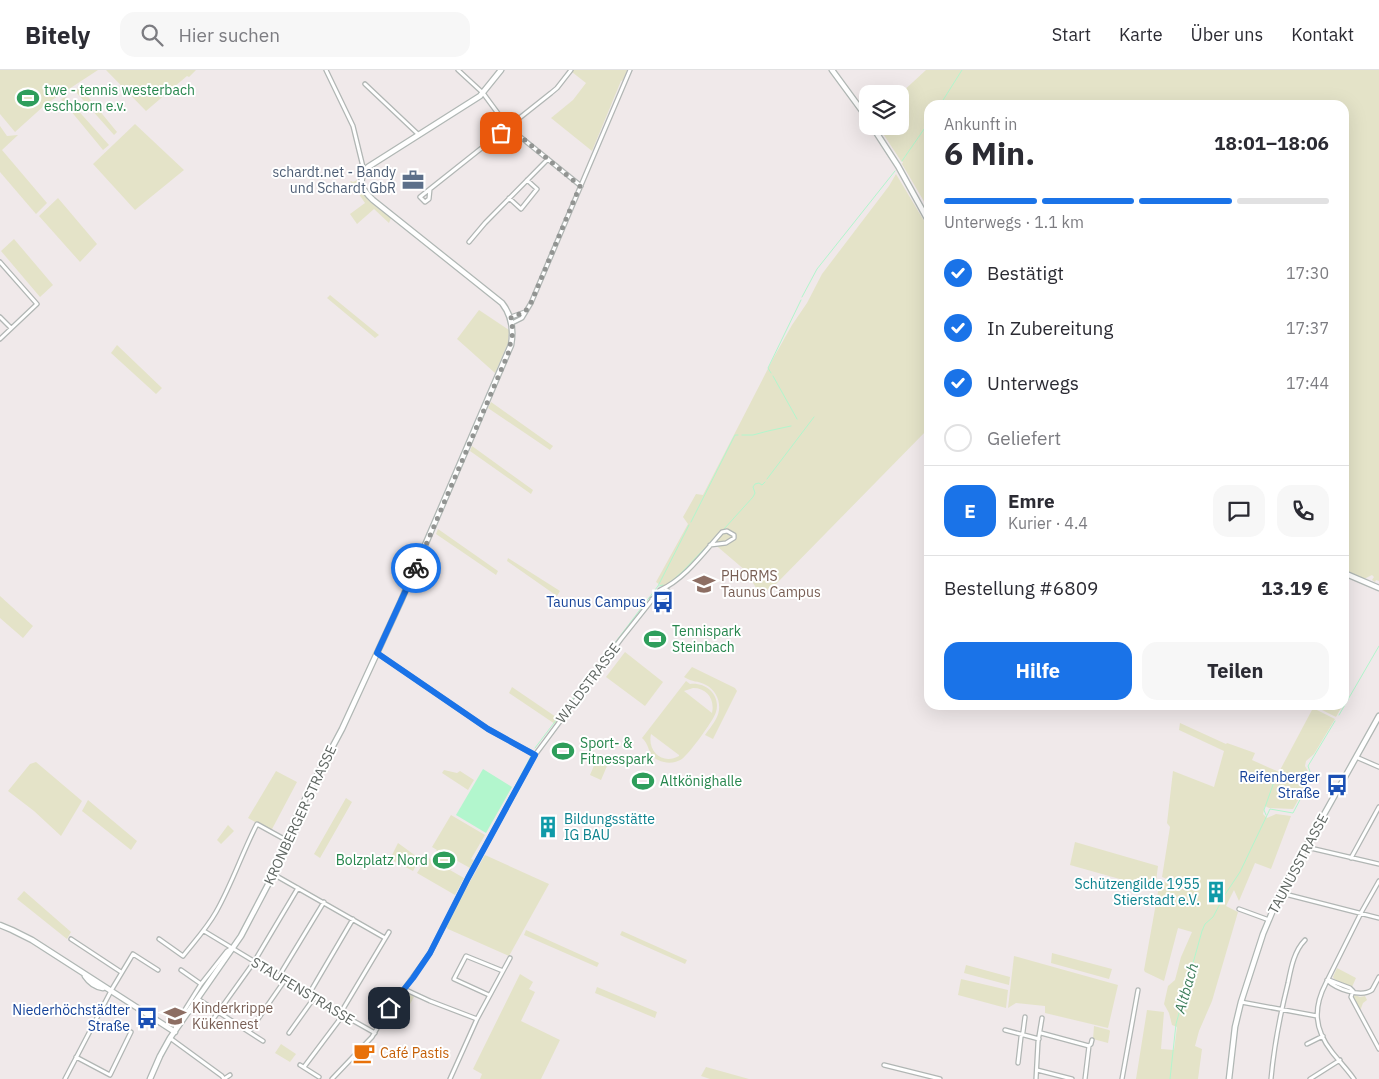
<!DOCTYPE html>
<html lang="de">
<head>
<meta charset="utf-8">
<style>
	:root { --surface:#fff; --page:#f7f7f7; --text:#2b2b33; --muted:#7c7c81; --line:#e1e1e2; --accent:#1a73e8 }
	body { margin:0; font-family:"IBM Plex Sans",sans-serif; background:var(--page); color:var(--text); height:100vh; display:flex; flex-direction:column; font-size:19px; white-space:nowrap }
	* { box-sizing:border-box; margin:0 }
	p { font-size:16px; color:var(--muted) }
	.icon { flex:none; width:28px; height:28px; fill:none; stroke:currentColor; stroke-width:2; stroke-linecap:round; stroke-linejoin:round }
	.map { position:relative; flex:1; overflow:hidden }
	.panel { position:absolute; left:924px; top:30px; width:425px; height:610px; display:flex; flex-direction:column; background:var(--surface); border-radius:15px; box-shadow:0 5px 20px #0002 }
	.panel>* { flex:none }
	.fabs { position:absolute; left:859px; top:15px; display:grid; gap:10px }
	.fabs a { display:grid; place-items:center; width:50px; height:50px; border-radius:10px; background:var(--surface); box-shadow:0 5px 20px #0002; font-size:25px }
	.pin { position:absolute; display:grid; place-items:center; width:42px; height:42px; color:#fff; margin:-21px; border-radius:10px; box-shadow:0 2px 8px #0006 }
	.courier { position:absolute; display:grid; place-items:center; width:50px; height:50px; margin:-25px; border:4px solid #1a73e8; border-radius:50%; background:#fff; color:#222; box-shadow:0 1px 6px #0007 }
	.summary em { font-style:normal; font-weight:800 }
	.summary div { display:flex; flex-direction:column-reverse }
	.summary { display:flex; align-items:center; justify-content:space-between; height:85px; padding:0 20px }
	h1 { font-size:32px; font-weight:800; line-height:38px }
	.bar { display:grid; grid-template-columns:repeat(4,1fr); gap:8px 5px; align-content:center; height:60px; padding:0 20px }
	.bar i { height:6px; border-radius:4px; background:var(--line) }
	.bar .on { background:var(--accent) }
	.bar p { grid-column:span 4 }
	.line { display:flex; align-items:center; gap:12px; padding:0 20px; border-top:1px solid var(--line) }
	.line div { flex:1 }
	.round { display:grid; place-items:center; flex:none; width:52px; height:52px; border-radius:15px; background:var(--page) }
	ol { padding:0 20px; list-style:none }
	li { display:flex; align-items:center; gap:15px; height:55px }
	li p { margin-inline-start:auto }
	li .icon { padding:5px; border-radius:50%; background:var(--accent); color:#fff; stroke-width:4 }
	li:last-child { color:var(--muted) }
	li i { width:28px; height:28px; border:2px solid var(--line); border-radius:50% }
	.action { display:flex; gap:10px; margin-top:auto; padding:10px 20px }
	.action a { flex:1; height:58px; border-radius:15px; background:var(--accent); color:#fff; font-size:20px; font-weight:800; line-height:58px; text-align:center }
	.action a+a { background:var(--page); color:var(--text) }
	header { display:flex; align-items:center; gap:30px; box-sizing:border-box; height:70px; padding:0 25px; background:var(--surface); border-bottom:1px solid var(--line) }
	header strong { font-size:24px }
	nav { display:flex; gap:28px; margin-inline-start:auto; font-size:18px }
	.search { width:350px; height:45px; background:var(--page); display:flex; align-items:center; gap:12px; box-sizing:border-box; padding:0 18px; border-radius:15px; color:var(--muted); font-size:19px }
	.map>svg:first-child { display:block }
</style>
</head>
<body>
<header>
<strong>Bitely</strong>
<div class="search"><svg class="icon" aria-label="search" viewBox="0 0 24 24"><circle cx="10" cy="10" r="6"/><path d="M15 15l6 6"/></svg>Hier suchen</div>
<nav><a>Start</a><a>Karte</a><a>Über uns</a><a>Kontakt</a></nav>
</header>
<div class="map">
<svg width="1379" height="1009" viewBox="0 0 1379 1009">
	<rect width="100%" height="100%" fill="#f0e9ea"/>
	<path fill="#e4e3c8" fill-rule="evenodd" d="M 0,0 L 98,0 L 46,34 L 15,62 L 0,44 Z
		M 106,0 L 196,0 L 189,7 L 187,6 L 146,41 Z
		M 573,0 L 627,0 L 623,10 L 621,11 L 592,81 L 551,48 L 573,30 L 586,13 L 572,2 Z
		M 926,0 L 1379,0 L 1379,511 L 1376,510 L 1375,512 L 1372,510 L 1374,507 L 1372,505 L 1364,509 L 1344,500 L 1344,35 L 929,35 L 929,140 L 902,94 L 903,92 L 901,91 L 878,56 L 900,56 L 900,24 Z
		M 80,17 L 117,62 L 114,65 L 75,21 Z
		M 66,27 L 109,75 L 103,80 L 61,29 Z
		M 135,54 L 184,100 L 135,140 L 93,94 Z
		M 0,56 L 7,66 L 18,65 L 2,80 L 47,133 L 36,144 L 0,102 Z
		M 896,104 L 929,159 L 929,358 L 775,515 L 771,515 L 762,528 L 746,501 L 712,472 L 679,506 L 664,518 L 656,512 L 688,454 L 683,447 L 696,424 L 703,425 L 774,287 L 792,255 L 807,233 L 822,204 L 889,116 Z
		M 357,110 C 362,129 376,136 391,148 L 389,153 L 374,139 L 357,154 L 350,144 L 365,133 L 350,111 L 351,111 L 353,112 Z
		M 58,128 L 97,174 L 80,192 L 39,146 Z
		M 14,169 L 53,215 L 40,227 L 1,181 Z
		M 330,225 L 379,265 L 375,268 L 327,228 Z
		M 479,240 L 509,260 L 508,273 L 495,303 L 457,269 Z
		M 117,275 L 162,318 L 156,324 L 111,283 Z
		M 491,332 L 553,376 L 550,380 L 488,338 Z
		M 472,376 L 533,420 L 531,424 L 470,381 Z
		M 438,459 L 498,501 L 496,505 L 436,464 Z
		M 508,488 L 560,521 L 557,526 L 507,491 Z
		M 0,526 L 33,556 L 23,568 L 0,548 Z
		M 625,582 L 663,612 L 645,636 L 606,607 Z
		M 692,597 L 735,618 L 737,621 L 713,669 L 705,665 C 708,660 713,655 716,649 C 723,637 718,621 706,615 C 697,610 693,613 684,607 Z
		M 686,611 L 690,614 C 706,612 721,625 716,642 C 714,650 689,684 682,689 C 677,692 670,694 664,692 C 646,688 651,675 642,668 ZM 693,618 C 707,618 715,629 712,643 L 684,621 ZM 651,664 L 679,685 L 679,686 C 663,695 647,682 651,664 Z
		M 512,617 L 559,649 L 555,654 L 509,623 Z
		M 1315,635 L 1340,635 L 1342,636 L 1336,647 L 1314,636 Z
		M 1313,638 L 1335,649 L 1314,684 L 1306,691 L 1305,696 L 1310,705 L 1310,709 L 1293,739 L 1269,738 L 1265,736 L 1263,744 L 1267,748 L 1276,744 L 1291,746 L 1271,799 L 1255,793 L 1239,831 L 1234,820 L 1226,836 L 1238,842 L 1212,931 L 1199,961 L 1195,976 L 1202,979 L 1198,1009 L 1136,1009 L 1147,940 L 1164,942 L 1161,979 L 1174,980 L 1177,957 L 1172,955 L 1169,943 L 1164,934 L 1168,916 L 1175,910 L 1181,887 L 1192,862 L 1178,858 L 1164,911 L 1145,902 L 1144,900 L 1160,811 L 1162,811 L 1186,820 L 1188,818 L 1162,807 L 1170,757 L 1167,753 L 1173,701 L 1214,717 L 1224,681 L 1179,660 L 1180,653 L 1226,674 L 1227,673 L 1255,683 L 1252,690 L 1279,702 Z
		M 596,691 L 607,696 L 601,710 L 590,705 Z
		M 36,692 L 82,731 L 61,766 L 34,741 L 8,721 L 30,694 Z
		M 444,700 L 457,703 L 460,701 L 474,710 L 468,720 L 442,703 Z
		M 276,701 L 297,712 L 271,761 L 248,748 Z
		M 346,728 L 352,732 L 320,788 L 314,784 Z
		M 88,730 L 137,771 L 131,780 L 82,741 Z
		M 451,745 L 485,765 L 471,789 L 474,790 L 470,798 L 443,783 L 456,792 L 451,800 L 432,788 L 437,780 L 432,777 Z
		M 228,755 L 234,761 L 221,774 L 217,770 Z
		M 1075,772 L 1158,796 L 1155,819 L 1070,795 Z
		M 398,773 L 420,789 L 413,801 L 390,789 Z
		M 485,785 L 549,814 L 509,886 L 448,859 L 445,856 Z
		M 427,787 L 464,808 L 455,825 L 417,803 Z
		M 24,821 L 71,862 L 67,869 L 17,829 Z
		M 526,860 L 599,893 L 597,897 L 524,865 Z
		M 622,861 L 687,890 L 685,894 L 620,865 Z
		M 1052,883 L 1112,899 L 1109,909 L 1051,893 Z
		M 1014,886 L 1118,915 L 1108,958 L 1045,943 L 1045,936 L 1016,933 L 1008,938 Z
		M 966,895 L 1010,907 L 1009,915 L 964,903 Z
		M 1337,898 L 1356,908 L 1352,917 L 1334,909 L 1333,907 Z
		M 520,904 L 533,912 L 529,919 L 535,922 L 521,951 L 560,970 L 541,1009 L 480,1009 L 482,1004 L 473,999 Z
		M 961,909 L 1008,920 L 1006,938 L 958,925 Z
		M 597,917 L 657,942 L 655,948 L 595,923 Z
		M 404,923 L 408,923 L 414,927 L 405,943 L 393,937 Z
		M 1355,925 L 1360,927 L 1365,926 L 1367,930 L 1363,933 L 1360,941 L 1353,928 Z
		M 1094,956 L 1109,960 L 1110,961 L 1108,973 L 1093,969 Z
		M 281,974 L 296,984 L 290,992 L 275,983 Z
		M 706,997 L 749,1009 L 710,1009 L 701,1006 Z"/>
	<path fill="#b2f6cd" d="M 483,699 L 512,717 L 486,763 L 456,745 Z"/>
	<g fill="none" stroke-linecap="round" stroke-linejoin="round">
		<path stroke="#b2f6cd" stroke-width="1" d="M 940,35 L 962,0
			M 902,91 L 929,52
			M 802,227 L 817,199 L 895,101
			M 771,303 L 768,298 L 801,230
			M 773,306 L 797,349
			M 742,365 L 753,365 L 768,361 L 791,356
			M 767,409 L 814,347
			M 691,452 L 735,365 L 738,365
			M 724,459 L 753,427 L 755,423 L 753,417 L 755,414 L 759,413 L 762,415 L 765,412
			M 708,475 L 717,465
			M 667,515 L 682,502 L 706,477
			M 659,516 L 663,515
			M 1339,645 L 1379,576
			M 535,678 L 658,516 L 689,455
			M 1266,745 L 1264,740 L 1275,709
			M 473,796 L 531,686
			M 458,823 L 467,806
			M 1222,829 L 1240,802 L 1270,739 L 1293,743 L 1312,707 L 1308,696 L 1335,651
			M 1170,1009 L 1176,954 L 1202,861 L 1205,854 L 1213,847 L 1220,834"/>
		<g stroke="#b1b6b4" stroke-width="5.5">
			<path id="street" d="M 326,0 L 353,56 L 364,101
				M 458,0 L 483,23 L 508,57 L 581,116
				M 365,14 L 419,65
				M 430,119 L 420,127 L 425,132 L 429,129 L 430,119 L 551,23 L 557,18 L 571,0
				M 509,128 L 521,139 L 537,119 L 527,110
				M 469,172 L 485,153 L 548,89
				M 0,192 L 37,234 L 0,269
				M 0,247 L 11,258
				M 511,247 L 525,242
				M 512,253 L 522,248 L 531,233 L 630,0
				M 652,529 C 659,528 666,530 669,522 L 665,518
				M 377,583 L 488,659 L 535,685
				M 1356,687 L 1379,697
				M 1306,777 L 1379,794
				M 1351,788 L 1379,737
				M 273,804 L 385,868
				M 1281,823 L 1379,848
				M 1239,839 L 1269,850
				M 204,861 L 343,945 L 375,963
				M 71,869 L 121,902
				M 159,869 L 183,886 C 194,872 207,858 216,842 C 232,814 242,783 257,754 L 286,770
				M 181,900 L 201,914
				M 279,906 L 324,832
				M 1327,910 C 1336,919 1361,928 1372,920 L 1379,907
				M 1329,910 L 1350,918 L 1353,921
				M 404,919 L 430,931 L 477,949
				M 1353,921 L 1351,927 L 1379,979
				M 309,924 L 353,849
				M 489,925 L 454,909 L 466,886 L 503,901
				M 198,929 L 263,971
				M 1241,932 L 1317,946
				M 340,944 L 389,862
				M 209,955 L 254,892 L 298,818
				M 175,960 L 176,954 L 201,914 L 227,881 L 232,878
				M 1005,960 L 1039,969
				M 249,962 L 285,910
				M 289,963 L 314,928
				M 1041,963 L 1089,976 L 1085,1009
				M 170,968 L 222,1006 L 224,1009
				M 1307,974 L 1323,966
				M 1089,976 L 1091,974 L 1092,970
				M 76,987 L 110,1005 L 131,962
				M 1018,993 L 1021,967 L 1023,962 L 1025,947
				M 300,995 L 319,1007
				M 884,995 L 940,1009
				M 304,997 L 343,945
				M 1037,1000 L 1072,1009
				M 65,1009 L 112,919 L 133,884 L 158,900
				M 224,1009 L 230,1005
				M 332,1009 L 372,967 L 389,938 L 404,919 L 430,883 L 470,804 L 535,685 L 621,569 L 660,520 C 685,509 704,482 722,462 L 727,461 L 734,465 L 734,468 L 726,473 L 710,475
				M 450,1009 L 477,949 L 510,888
				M 1036,1009 L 1038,972 L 1042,948
				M 1122,1009 L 1138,920
				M 1271,1009 C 1274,976 1280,945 1288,913 C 1291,898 1294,881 1305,870
				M 1310,1009 L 1340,990
				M 1354,1009 C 1347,999 1339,991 1332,982 C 1314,959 1313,938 1326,913 L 1362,841 L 1379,811"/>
		</g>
		<g stroke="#b0b7b4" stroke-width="7">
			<path id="secondary" d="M 832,0 L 868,49
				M 872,56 L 898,96 L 929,152
				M 1344,503 L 1379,518
				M 0,855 L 12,860 L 32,870 L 175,962
				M 85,906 C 89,912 96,917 103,918
				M 150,1009 L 160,986 L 170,968 L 241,866 L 271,809 L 296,748 L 310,719 L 342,659 L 401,531 L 511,275 C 514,259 512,246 502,233 L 373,130 C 361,119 357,110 368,97 L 480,26 L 501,0
				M 1229,1009 L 1235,957 L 1241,932 L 1263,864 L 1276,833 L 1288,809 L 1379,646"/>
		</g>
		<use href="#street" stroke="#fff" stroke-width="3"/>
		<use href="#secondary" stroke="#fff" stroke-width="4.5"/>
	</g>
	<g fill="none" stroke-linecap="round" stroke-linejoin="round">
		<path stroke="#929492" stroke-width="5" stroke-dasharray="0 9" d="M 416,498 L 508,284 L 513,262 L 511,247 L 525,242 L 531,233 L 580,116 L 508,56 L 501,63"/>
		<path stroke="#1a73e8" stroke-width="6" d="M 389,938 L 413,908 L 430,883 L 468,808 L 535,685 L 488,659 L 377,583 L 416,498"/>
	</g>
	<defs>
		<g id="stadium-bare" transform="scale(1.725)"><path d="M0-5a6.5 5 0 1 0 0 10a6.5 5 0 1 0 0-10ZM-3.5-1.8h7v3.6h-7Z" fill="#2e9e5b" stroke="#fff" stroke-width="2.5" paint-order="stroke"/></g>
		<g id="office-bare" transform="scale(1.725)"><path d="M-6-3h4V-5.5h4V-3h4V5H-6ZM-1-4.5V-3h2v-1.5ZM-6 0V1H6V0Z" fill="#5c6f8a" stroke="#fff" stroke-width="2.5" paint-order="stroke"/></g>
		<g id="school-bare" transform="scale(1.725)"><path d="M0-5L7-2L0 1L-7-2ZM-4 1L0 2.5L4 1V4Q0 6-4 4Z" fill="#8d6e63" stroke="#fff" stroke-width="2.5" paint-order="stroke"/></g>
		<g id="bus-bare" transform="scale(1.725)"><path d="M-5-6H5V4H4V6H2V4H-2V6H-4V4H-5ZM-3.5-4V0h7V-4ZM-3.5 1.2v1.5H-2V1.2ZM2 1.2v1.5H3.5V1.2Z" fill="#1a4fb4" stroke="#fff" stroke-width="2.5" paint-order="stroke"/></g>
		<g id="building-bare" transform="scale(1.725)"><path d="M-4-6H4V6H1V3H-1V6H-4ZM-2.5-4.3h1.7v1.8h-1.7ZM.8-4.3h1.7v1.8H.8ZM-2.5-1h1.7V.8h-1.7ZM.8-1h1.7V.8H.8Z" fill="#0f9aa8" stroke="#fff" stroke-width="2.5" paint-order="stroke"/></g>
		<g id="cafe-bare" transform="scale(1.725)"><path d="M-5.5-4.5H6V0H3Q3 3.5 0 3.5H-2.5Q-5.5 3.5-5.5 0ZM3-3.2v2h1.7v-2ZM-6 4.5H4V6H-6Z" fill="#e8710a" stroke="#fff" stroke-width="2.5" paint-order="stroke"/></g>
	</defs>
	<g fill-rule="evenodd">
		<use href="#stadium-bare" x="28" y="28"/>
		<use href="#office-bare" x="413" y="110"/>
		<use href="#school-bare" x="704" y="514"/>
		<use href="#bus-bare" x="663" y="532"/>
		<use href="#stadium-bare" x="655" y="569"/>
		<use href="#stadium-bare" x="563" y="681"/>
		<use href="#stadium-bare" x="643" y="711"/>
		<use href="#bus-bare" x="1337" y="715"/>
		<use href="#building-bare" x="548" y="757"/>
		<use href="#stadium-bare" x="444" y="790"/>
		<use href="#building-bare" x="1216" y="822"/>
		<use href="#school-bare" x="175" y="946"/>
		<use href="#bus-bare" x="147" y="948"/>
		<use href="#cafe-bare" x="364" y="983"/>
	</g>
	<g text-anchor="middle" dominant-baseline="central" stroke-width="4" stroke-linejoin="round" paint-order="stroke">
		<g font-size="14" fill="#27864d" stroke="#fff" text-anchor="start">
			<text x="44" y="20">twe - tennis westerbach<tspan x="44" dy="16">eschborn e.v.</tspan></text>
			<text x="672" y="561">Tennispark<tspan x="672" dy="16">Steinbach</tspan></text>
			<text x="580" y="673">Sport- &amp;<tspan x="580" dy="16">Fitnesspark</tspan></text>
			<text x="660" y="711">Altkönighalle</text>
			<text x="428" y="790" text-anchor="end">Bolzplatz Nord</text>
		</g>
		<g font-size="14" fill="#4e5e75" stroke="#fff" text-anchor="end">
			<text x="396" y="102">schardt.net - Bandy<tspan x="396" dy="16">und Schardt GbR</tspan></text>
		</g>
		<g font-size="14" fill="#785e54" stroke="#fff" text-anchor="start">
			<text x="721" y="506">PHORMS<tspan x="721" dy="16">Taunus Campus</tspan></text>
			<text x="192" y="938">Kinderkrippe<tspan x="192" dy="16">Kükennest</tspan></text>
		</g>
		<g font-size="14" fill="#164399" stroke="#fff" text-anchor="end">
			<text x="646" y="532">Taunus Campus</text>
			<text x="1320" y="707">Reifenberger<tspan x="1320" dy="16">Straße</tspan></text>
			<text x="130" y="940">Niederhöchstädter<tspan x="130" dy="16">Straße</tspan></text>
		</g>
		<g font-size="14" fill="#606763" stroke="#fff">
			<text transform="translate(588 613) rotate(-53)">WALDSTRASSE</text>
			<text transform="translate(300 745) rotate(-65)">KRONBERGER STRASSE</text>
			<text transform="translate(1298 794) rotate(-62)">TAUNUSSTRASSE</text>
			<text transform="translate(303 921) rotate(31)">STAUFENSTRASSE</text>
		</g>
		<g font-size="14" fill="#0d838f" stroke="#fff" text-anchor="start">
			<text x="564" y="749">Bildungsstätte<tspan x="564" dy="16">IG BAU</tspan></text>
			<text x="1200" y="814" text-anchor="end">Schützengilde 1955<tspan x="1200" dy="16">Stierstadt e.V.</tspan></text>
		</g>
		<g font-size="14" fill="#c56008" stroke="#fff" text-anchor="start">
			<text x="380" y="983">Café Pastis</text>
		</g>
		<g font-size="15" font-style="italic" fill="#3e7e5c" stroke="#fff">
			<text transform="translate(1186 918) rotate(-74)">Altbach</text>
		</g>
	</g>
</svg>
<div class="fabs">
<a><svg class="icon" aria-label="layers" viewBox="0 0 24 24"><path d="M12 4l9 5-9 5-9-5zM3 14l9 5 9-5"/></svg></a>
</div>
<div class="pin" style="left:501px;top:63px;background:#ea580c"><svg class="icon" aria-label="bag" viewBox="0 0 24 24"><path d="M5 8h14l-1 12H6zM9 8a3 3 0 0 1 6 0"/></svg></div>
<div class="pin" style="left:389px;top:938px;background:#1f2937"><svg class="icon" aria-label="home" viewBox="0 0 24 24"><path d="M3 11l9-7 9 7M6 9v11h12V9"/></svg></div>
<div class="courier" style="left:416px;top:498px"><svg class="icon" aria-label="bike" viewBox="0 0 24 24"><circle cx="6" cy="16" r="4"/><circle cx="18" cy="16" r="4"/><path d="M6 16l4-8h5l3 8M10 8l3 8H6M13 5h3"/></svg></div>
<section class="panel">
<div class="summary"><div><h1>6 Min.</h1><p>Ankunft in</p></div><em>18:01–18:06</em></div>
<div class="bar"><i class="on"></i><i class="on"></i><i class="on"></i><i></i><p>Unterwegs · 1.1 km</p></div>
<ol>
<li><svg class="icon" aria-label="check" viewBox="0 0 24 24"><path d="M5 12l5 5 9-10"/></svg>Bestätigt<p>17:30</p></li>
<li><svg class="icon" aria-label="check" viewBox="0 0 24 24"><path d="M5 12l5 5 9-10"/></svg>In Zubereitung<p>17:37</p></li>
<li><svg class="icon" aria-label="check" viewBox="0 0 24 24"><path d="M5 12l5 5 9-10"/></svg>Unterwegs<p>17:44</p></li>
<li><i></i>Geliefert</li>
</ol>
<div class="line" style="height:90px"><b class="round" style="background:var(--accent);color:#fff">E</b><div><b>Emre</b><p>Kurier · 4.4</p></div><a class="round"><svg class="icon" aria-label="chat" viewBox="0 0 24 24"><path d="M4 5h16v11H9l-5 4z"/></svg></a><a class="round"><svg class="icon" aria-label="phone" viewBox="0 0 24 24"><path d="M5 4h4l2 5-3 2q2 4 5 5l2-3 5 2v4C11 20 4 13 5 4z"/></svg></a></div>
<div class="line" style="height:65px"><div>Bestellung #6809</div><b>13.19 €</b></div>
<div class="action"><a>Hilfe</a><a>Teilen</a></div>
</section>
</div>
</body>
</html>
